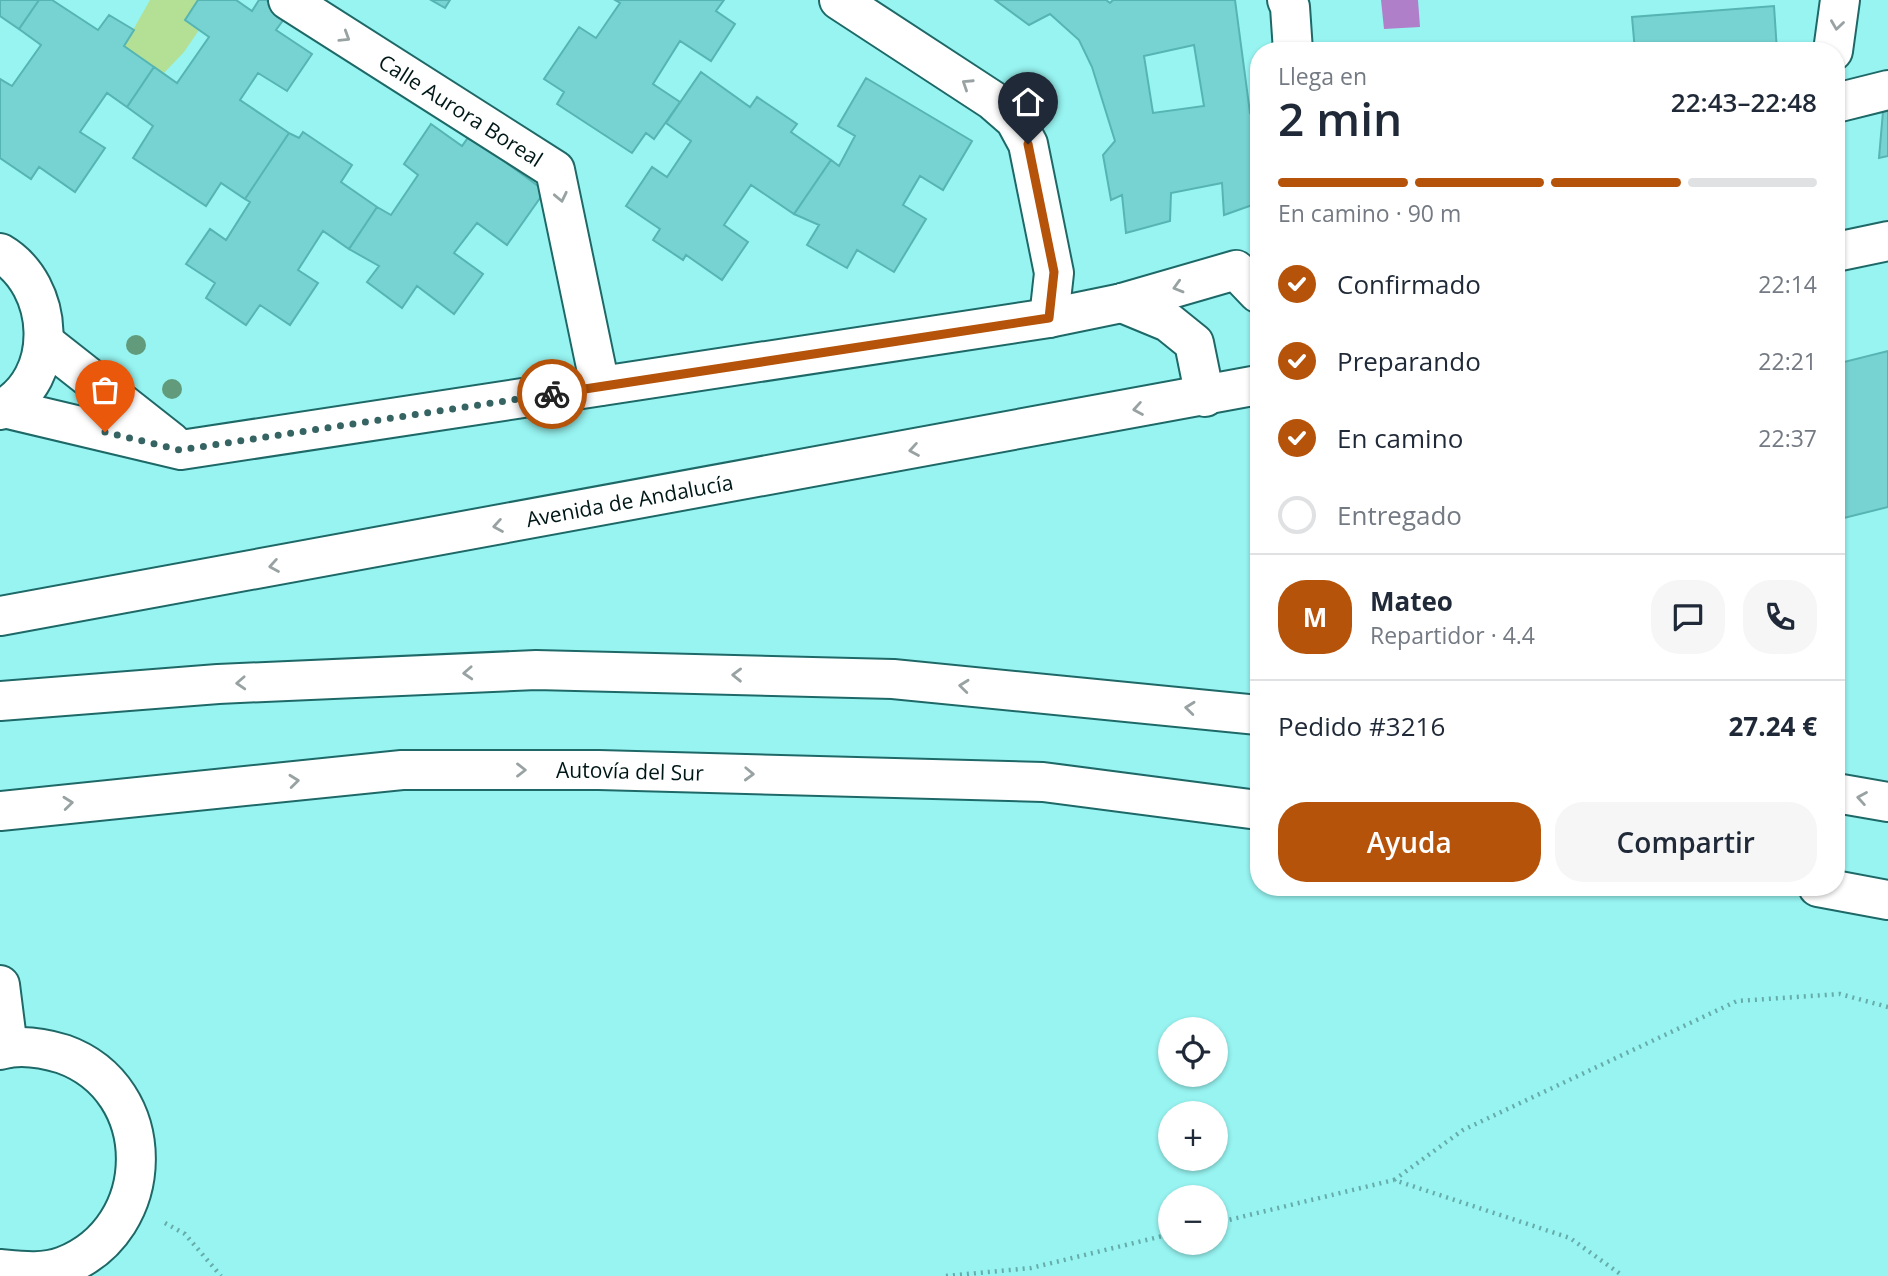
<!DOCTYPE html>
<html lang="es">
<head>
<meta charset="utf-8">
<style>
	:root { --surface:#fff; --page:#f6f6f7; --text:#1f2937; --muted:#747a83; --line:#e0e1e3; --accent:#b45309 }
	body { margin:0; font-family:"Open Sans",sans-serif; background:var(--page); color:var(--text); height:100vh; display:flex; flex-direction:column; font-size:26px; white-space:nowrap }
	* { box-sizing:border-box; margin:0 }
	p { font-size:23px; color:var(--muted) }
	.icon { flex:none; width:38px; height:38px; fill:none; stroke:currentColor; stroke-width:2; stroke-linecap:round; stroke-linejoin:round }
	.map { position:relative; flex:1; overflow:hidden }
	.sheet { position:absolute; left:1250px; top:42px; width:595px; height:854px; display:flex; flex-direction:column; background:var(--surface); border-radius:28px; box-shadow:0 2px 5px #0004 }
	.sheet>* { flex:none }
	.tools { position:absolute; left:1158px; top:1017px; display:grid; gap:14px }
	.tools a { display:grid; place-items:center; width:70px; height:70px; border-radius:50%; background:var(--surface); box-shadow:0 2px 5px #0004; font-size:35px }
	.pin { position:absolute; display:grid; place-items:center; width:60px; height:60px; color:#fff; margin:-72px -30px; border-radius:50% 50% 50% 0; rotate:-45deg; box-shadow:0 0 7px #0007 }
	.pin .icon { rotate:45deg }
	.courier { position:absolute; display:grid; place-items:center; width:70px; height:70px; margin:-35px; border:5px solid #b45309; border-radius:50%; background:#fff; color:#222; box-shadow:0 2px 9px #0007 }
	.summary em { font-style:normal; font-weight:600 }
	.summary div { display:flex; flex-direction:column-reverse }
	.summary { display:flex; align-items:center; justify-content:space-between; height:119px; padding:0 28px }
	h1 { font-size:46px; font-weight:600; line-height:52px }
	.bar { display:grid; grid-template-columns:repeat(4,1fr); gap:10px 7px; align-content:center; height:84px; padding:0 28px }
	.bar i { height:9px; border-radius:5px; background:var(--line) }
	.bar .selected { background:var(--accent) }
	.bar p { grid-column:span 4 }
	.line { display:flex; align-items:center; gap:18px; padding:0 28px; border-top:2px solid var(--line) }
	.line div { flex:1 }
	.round { display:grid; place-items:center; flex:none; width:74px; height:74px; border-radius:28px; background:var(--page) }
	ol { padding:0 28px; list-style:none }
	li { display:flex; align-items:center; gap:21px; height:77px }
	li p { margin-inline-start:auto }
	li .icon { padding:7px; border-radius:50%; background:var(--accent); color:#fff; stroke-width:4 }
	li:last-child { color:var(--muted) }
	li i { width:38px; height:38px; border:4px solid var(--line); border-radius:50% }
	.action { display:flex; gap:14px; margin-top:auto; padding:14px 28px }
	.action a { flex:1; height:80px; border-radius:28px; background:var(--accent); color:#fff; font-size:28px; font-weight:600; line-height:80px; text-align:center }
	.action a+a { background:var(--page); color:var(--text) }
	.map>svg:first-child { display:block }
</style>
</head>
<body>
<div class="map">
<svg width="1888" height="1276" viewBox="0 0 1888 1276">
	<rect width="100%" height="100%" fill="#97f4f1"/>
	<path fill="#b3e095" d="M 150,0 L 198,0 L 185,20 L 199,30 L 184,52 L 164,73 L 124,46 Z"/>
	<path fill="#b07fca" d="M 1381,0 L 1418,0 L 1420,27 L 1384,29 Z"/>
	<path fill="#76d3d1" stroke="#56b4b2" stroke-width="2" fill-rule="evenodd" d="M 0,0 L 39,0 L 19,29 L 0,16 Z
		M 39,0 L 52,0 L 98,30 L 109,15 L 134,30 L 124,46 L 154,67 L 127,107 L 107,93 L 80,132 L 105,148 L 75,192 L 39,167 L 31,179 L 0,158 L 0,79 L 12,86 L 41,45 L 19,29 Z
		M 198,0 L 236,0 L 252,11 L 259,0 L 266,0 L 287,15 L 276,30 L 312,54 L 287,91 L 258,73 L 240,100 L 289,133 L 245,199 L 221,183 L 206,206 L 133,158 L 153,126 L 127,107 L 154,67 L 177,83 L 209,37 L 185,20 Z
		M 431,0 L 450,0 L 445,8 Z
		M 615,0 L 724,0 L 716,11 L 735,24 L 711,61 L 680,41 L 653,84 L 680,102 L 654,139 L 646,133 L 632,153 L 557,104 L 564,92 L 544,79 L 579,27 L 596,38 L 620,3 Z
		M 995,0 L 1106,0 L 1110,3 L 1113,0 L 1235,0 L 1250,113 L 1258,112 L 1258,203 L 1224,215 L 1222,183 L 1171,193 L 1170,221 L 1126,233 L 1122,195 L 1111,200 L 1103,155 L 1115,141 L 1092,67 L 1079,40 L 1050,14 L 1029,25 ZM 1194,45 L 1204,106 L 1153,113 L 1144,56 Z
		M 1774,6 L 1777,51 L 1635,51 L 1632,17 Z
		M 701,72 L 750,107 L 757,97 L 797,124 L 791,132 L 831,160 L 794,214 L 751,185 L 724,225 L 748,242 L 722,280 L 686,255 L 683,260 L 653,240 L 660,229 L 626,206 L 652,167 L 667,177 L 691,141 L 666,123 Z
		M 866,78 L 972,141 L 943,190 L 920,176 L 903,205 L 926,219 L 894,272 L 857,250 L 847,268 L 807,245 L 819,225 L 794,214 L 831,160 L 839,166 L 855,136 L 838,126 Z
		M 1888,99 L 1888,156 L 1879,158 L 1884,100 Z
		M 431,124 L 462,146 L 477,125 L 517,153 L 508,164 L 545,191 L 507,245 L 477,223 L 454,253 L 483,274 L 454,314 L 417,286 L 402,308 L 367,282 L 379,266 L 349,249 L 377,207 L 391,215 L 418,175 L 404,164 Z
		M 303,132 L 352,165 L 341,182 L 377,207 L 349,249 L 323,231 L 298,270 L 318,283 L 290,325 L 260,305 L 246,325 L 206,298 L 215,283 L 186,264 L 210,229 L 226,240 L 250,202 L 245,199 L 289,133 L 299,138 Z
		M 1888,351 L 1888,507 L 1836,520 L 1836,364 Z"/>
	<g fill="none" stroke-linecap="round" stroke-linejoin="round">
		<g stroke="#1e6968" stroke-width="42">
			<g id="minor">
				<path id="s1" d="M 288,0 L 555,170 L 600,386"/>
				<path d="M 839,0 L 992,100 L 1015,120 L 1028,144 L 1054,273 L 1049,318"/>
				<path d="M 1287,0 L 1290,7 L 1293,51"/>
				<path d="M 1833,51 L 1840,0"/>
				<path d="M 1836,103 L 1888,90"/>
				<path d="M 1836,252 L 1888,241"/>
				<path d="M 0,253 C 55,285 61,379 0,410"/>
				<path d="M 1122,303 L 1168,322 L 1194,343 L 1205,397"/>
				<path d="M 44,342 L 171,442"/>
				<path d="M 4,408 L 181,450 L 1049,318 L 1122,303 L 1236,270 L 1258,293"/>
				<path id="s2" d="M 0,616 L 1258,385"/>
				<path d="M 0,985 L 8,1048"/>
				<path d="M 0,1050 C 20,1044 43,1048 63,1054 C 161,1089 159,1229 64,1266 C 43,1274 21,1271 0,1269"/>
			</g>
		</g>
		<g stroke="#1e6968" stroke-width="42">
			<g id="highway">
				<path d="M 0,701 L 218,684 L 536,670 L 893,679 L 1258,715"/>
				<path d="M 1836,793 L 1888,802"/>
				<path id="s3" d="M 0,811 L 402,770 L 599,770 L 1043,782 L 1258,810"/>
				<path d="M 1818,887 L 1888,900"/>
			</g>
		</g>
		<path stroke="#66acaa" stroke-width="4.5" stroke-dasharray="2 5" stroke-linecap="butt" d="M 1394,1180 L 1463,1130 L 1737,1001 L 1840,994 L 1888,1007
			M 165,1223 L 185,1234 L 221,1276
			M 1216,1223 L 1394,1180 L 1570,1238 L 1623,1276
			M 946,1276 L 1031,1268 L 1171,1234"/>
		<use href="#minor" stroke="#fff" stroke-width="38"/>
		<use href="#highway" stroke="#fff" stroke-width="38"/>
	</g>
	<g fill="#619b7b">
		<circle cx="136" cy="345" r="10"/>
		<circle cx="172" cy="389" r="10"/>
	</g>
	<defs><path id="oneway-chevron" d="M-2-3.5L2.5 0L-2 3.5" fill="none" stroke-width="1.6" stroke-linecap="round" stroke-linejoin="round" transform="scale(1.75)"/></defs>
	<g stroke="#99a2a2">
		<use href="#oneway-chevron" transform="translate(1837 25) rotate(98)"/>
		<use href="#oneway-chevron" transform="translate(345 37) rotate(32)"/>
		<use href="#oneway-chevron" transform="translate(967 84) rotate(-147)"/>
		<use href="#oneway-chevron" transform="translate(561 197) rotate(78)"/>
		<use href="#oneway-chevron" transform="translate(1178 287) rotate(164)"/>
		<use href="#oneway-chevron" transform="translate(1138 409) rotate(170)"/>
		<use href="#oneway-chevron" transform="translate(914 450) rotate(170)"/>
		<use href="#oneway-chevron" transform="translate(498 526) rotate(170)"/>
		<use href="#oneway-chevron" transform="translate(274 566) rotate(170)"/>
		<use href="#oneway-chevron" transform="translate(468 673) rotate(177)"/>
		<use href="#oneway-chevron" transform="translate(737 675) rotate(-179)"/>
		<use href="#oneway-chevron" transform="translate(241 683) rotate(177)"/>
		<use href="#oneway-chevron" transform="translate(964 686) rotate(-174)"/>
		<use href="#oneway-chevron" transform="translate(1190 708) rotate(-174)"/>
		<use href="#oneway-chevron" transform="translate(521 770)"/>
		<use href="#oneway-chevron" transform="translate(749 774) rotate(2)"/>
		<use href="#oneway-chevron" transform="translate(294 781) rotate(-6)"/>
		<use href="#oneway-chevron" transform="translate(1862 798) rotate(-170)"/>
		<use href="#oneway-chevron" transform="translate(68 803) rotate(-6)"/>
	</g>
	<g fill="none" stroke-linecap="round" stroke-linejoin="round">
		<path stroke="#356463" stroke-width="7" stroke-dasharray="0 12.6" d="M 105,432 L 180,450 L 552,394"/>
		<path stroke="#b45309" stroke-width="9" d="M 552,394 L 1049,318 L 1054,272 L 1028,144"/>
	</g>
	<g text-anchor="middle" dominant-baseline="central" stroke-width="6" stroke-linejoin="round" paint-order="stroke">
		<g font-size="21" fill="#001717" stroke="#b5fefb">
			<text stroke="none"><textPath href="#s1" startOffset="205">Calle Aurora Boreal</textPath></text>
			<text stroke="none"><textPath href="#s2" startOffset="640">Avenida de Andalucía</textPath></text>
			<text stroke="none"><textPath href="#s3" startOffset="632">Autovía del Sur</textPath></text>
		</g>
	</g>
</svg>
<div class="tools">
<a><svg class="icon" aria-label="locate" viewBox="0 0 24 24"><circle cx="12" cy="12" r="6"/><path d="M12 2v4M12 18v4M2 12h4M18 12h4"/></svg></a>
<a>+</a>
<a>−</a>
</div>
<div class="pin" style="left:105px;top:432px;background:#ea580c"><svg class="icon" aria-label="bag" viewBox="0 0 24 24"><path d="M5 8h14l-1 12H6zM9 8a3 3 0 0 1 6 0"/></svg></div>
<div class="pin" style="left:1028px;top:144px;background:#1f2937"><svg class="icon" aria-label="home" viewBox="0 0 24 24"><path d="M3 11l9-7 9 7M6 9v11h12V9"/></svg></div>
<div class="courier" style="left:552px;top:394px"><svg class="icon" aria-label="bike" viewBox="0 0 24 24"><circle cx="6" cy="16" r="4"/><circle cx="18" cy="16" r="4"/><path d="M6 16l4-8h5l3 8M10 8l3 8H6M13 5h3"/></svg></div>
<section class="sheet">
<div class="summary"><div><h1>2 min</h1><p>Llega en</p></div><em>22:43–22:48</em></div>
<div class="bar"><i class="selected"></i><i class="selected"></i><i class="selected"></i><i></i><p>En camino · 90 m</p></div>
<ol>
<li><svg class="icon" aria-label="check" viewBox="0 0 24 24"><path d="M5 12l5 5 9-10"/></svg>Confirmado<p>22:14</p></li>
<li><svg class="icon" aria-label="check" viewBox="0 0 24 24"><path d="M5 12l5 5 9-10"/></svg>Preparando<p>22:21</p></li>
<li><svg class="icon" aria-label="check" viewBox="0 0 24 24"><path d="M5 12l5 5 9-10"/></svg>En camino<p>22:37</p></li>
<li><i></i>Entregado</li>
</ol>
<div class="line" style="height:126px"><b class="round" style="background:var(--accent);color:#fff">M</b><div><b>Mateo</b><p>Repartidor · 4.4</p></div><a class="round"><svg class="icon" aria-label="chat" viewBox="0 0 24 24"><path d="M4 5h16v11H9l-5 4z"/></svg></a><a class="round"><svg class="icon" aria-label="phone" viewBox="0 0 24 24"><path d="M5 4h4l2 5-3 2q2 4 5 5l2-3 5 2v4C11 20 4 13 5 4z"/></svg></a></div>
<div class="line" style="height:91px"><div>Pedido #3216</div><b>27.24 €</b></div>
<div class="action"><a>Ayuda</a><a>Compartir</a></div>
</section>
</div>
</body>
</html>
